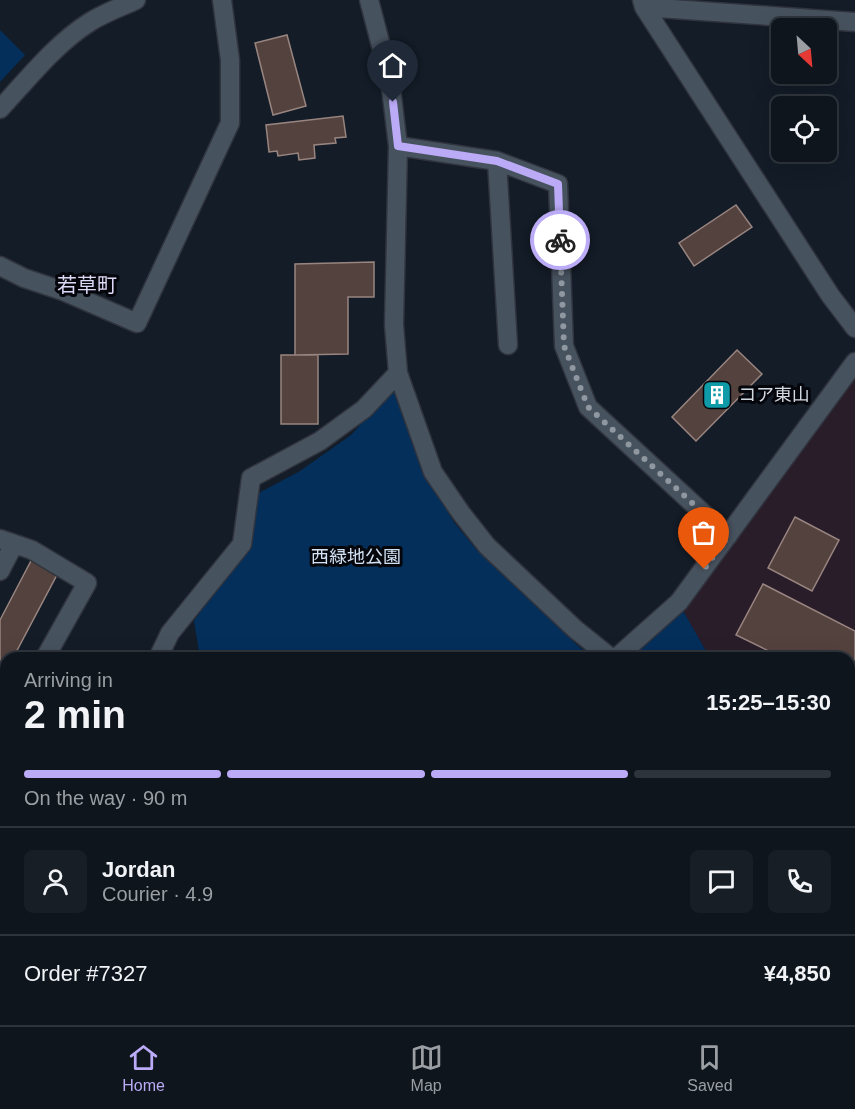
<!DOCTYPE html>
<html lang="en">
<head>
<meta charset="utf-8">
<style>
	:root { --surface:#0e151d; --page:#171e26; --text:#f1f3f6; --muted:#9b9fa4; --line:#2e343b; --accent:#bbaaf6 }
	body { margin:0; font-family:Helvetica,"Noto Sans JP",sans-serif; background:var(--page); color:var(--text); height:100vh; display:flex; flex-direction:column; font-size:22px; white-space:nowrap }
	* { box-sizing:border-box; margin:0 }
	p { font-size:20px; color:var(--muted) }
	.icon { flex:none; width:33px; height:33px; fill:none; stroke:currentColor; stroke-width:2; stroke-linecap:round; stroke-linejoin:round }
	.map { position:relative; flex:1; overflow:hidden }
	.side { position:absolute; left:0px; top:652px; width:855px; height:374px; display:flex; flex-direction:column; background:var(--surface); border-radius:18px 18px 0 0; box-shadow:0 6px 24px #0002,0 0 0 2px var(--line) }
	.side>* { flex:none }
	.needle { width:39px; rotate:154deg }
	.fabs { position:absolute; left:771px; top:18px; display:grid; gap:12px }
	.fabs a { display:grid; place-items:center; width:66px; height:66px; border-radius:9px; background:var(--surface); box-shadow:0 6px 24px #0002,0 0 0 2px var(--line); font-size:30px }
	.pin { position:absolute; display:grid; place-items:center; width:51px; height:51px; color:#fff; margin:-62px -26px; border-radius:50% 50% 50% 0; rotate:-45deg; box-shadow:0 0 6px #0007 }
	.pin .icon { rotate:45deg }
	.courier { position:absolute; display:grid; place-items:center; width:60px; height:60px; margin:-30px; border:4px solid #bbaaf6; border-radius:50%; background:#fff; color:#222; box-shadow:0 2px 8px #0007 }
	.summary em { font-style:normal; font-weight:700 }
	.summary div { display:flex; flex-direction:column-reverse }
	.summary { display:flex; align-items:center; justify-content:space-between; height:102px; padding:0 24px }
	h1 { font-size:39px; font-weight:700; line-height:45px }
	.bar { display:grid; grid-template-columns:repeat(4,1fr); gap:9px 6px; align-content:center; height:72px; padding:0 24px }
	.bar i { height:8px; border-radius:4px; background:var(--line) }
	.bar .selected { background:var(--accent) }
	.bar p { grid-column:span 4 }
	.line { display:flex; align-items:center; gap:15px; padding:0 24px; border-top:2px solid var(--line) }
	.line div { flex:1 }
	.round { display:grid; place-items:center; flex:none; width:63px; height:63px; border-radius:9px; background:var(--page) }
	.menu { display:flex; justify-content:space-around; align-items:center; height:84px; border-top:2px solid var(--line); background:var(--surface); font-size:16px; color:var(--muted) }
	.menu a { display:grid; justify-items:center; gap:3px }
	.menu .selected { color:var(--accent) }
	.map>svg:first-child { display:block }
</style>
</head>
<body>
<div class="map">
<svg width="855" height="1025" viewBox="0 0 855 1025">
	<rect width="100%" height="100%" fill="#131c27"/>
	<path fill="#2a1d2a" d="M 855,362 L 855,827 L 849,823 L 849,658 L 710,658 L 678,602 Z"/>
	<path fill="#042f5b" d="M 0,30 L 25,55 L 0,82 Z
		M 396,385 L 422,467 L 453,521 L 476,549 L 577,645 L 593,658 L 200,658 L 194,621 L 243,550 L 255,495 L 300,471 L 351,435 Z
		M 678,602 L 710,658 L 627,658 Z
		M 849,960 L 851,964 L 855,967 L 855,1025 L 0,1025 L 0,982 L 6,963 L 6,1020 L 849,1020 Z"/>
	<path fill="#54423e" stroke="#998580" stroke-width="1.5" d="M 287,35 L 306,106 L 273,115 L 255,43 Z
		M 343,116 L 346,137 L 335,138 L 336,143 L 314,145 L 315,158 L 299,160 L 298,153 L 278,156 L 277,151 L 269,152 L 266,125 Z
		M 736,205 L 752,227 L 694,266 L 679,243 Z
		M 374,262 L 374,297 L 348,297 L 348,354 L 295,355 L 295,264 Z
		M 737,350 L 762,374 L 696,441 L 672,417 Z
		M 281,355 L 318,355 L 318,424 L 281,424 Z
		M 795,517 L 839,540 L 812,591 L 768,568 Z
		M 33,557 L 59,571 L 13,658 L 6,658 L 6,671 L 0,682 L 0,620 Z
		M 763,584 L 855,631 L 855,739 L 849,736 L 849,658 L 783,658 L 736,635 Z"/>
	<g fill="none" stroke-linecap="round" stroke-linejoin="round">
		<g stroke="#30343e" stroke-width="21">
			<path id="minor" d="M 369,0 L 390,80 L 398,146 L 394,325 L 398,373 L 433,472 L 461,513 L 487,546 L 575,629 L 611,658
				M 642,0 L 644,7 L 830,295 L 855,328
				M 644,7 L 855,22
				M 0,109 C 28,79 55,44 90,22 C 104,13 121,7 136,0
				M 398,146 L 497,161 L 558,184 L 564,346 L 588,407 L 728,536
				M 497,161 L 508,345
				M 0,266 L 24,278 L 63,291 L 137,323 L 230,123 L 230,60 L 222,0
				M 0,539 L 32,550 L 87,583 L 45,658
				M 0,571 L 14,544
				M 158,658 L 170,633 L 242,544 L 251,478 L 320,441 L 364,409 L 398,373
				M 616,658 L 679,602 L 855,362
				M 0,723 L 6,727
				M 0,932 L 6,926
				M 788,1025 L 788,1020"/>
		</g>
		<use href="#minor" stroke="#47525f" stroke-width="18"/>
	</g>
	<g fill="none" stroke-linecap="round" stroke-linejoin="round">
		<path stroke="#8f97a0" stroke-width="6" stroke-dasharray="0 10.8" d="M 560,240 L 564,346 L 588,407 L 728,536 L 704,569"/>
		<path stroke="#bbaaf6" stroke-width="8" d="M 393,102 L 398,146 L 497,161 L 558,184 L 560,240"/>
	</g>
	<defs>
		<g id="building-square" transform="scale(1.5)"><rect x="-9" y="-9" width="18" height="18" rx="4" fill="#0f9aa8" stroke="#04060b"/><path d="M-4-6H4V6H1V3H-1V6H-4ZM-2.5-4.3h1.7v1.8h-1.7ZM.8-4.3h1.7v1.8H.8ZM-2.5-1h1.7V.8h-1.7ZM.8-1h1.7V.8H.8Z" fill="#fff"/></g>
	</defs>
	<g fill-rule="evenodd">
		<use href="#building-square" x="717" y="395"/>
	</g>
	<g text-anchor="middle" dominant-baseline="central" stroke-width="6" stroke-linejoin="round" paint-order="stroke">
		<g font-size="18" fill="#d2d9e1" stroke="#04060b" text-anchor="start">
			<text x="738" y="395">コア東山</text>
		</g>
		<g font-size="18" fill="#d2e1f3" stroke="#04060b">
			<text x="356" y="557">西緑地公園</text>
		</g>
		<g font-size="20" fill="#ded9f6" stroke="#04060b">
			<text x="87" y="285">若草町</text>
		</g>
	</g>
</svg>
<div class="fabs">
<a><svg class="needle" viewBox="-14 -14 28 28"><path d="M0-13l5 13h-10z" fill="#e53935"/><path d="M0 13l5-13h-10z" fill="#9b9fa4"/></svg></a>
<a><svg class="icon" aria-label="locate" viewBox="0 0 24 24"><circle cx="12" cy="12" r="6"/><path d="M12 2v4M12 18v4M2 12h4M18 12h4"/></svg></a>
</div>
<div class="pin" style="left:704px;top:569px;background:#ea580c"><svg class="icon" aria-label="bag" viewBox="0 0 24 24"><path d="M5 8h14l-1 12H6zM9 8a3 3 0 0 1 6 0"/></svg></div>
<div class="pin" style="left:393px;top:102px;background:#1f2937"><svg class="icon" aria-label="home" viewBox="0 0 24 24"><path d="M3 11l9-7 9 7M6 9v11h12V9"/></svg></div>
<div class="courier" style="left:560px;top:240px"><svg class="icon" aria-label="bike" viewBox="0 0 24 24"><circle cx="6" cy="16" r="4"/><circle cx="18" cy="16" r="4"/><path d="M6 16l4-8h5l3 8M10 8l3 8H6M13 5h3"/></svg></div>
<section class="side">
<div class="summary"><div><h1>2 min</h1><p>Arriving in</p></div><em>15:25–15:30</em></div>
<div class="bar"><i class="selected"></i><i class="selected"></i><i class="selected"></i><i></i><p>On the way · 90 m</p></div>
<div class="line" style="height:108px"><a class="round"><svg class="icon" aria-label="person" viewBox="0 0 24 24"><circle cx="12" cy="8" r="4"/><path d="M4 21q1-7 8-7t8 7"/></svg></a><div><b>Jordan</b><p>Courier · 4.9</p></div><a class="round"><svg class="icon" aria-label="chat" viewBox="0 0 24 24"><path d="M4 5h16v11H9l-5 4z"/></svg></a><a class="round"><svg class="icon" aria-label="phone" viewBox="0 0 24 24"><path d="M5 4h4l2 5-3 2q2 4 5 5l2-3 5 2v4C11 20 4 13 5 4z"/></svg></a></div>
<div class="line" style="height:78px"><div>Order #7327</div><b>¥4,850</b></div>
</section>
</div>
<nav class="menu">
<a class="selected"><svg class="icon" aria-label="home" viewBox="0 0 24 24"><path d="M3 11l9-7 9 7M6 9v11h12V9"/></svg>Home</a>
<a><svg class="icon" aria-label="map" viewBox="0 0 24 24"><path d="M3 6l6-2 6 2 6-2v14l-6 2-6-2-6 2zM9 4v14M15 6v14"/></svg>Map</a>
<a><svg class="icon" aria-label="saved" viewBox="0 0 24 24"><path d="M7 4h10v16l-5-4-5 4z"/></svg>Saved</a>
</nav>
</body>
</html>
